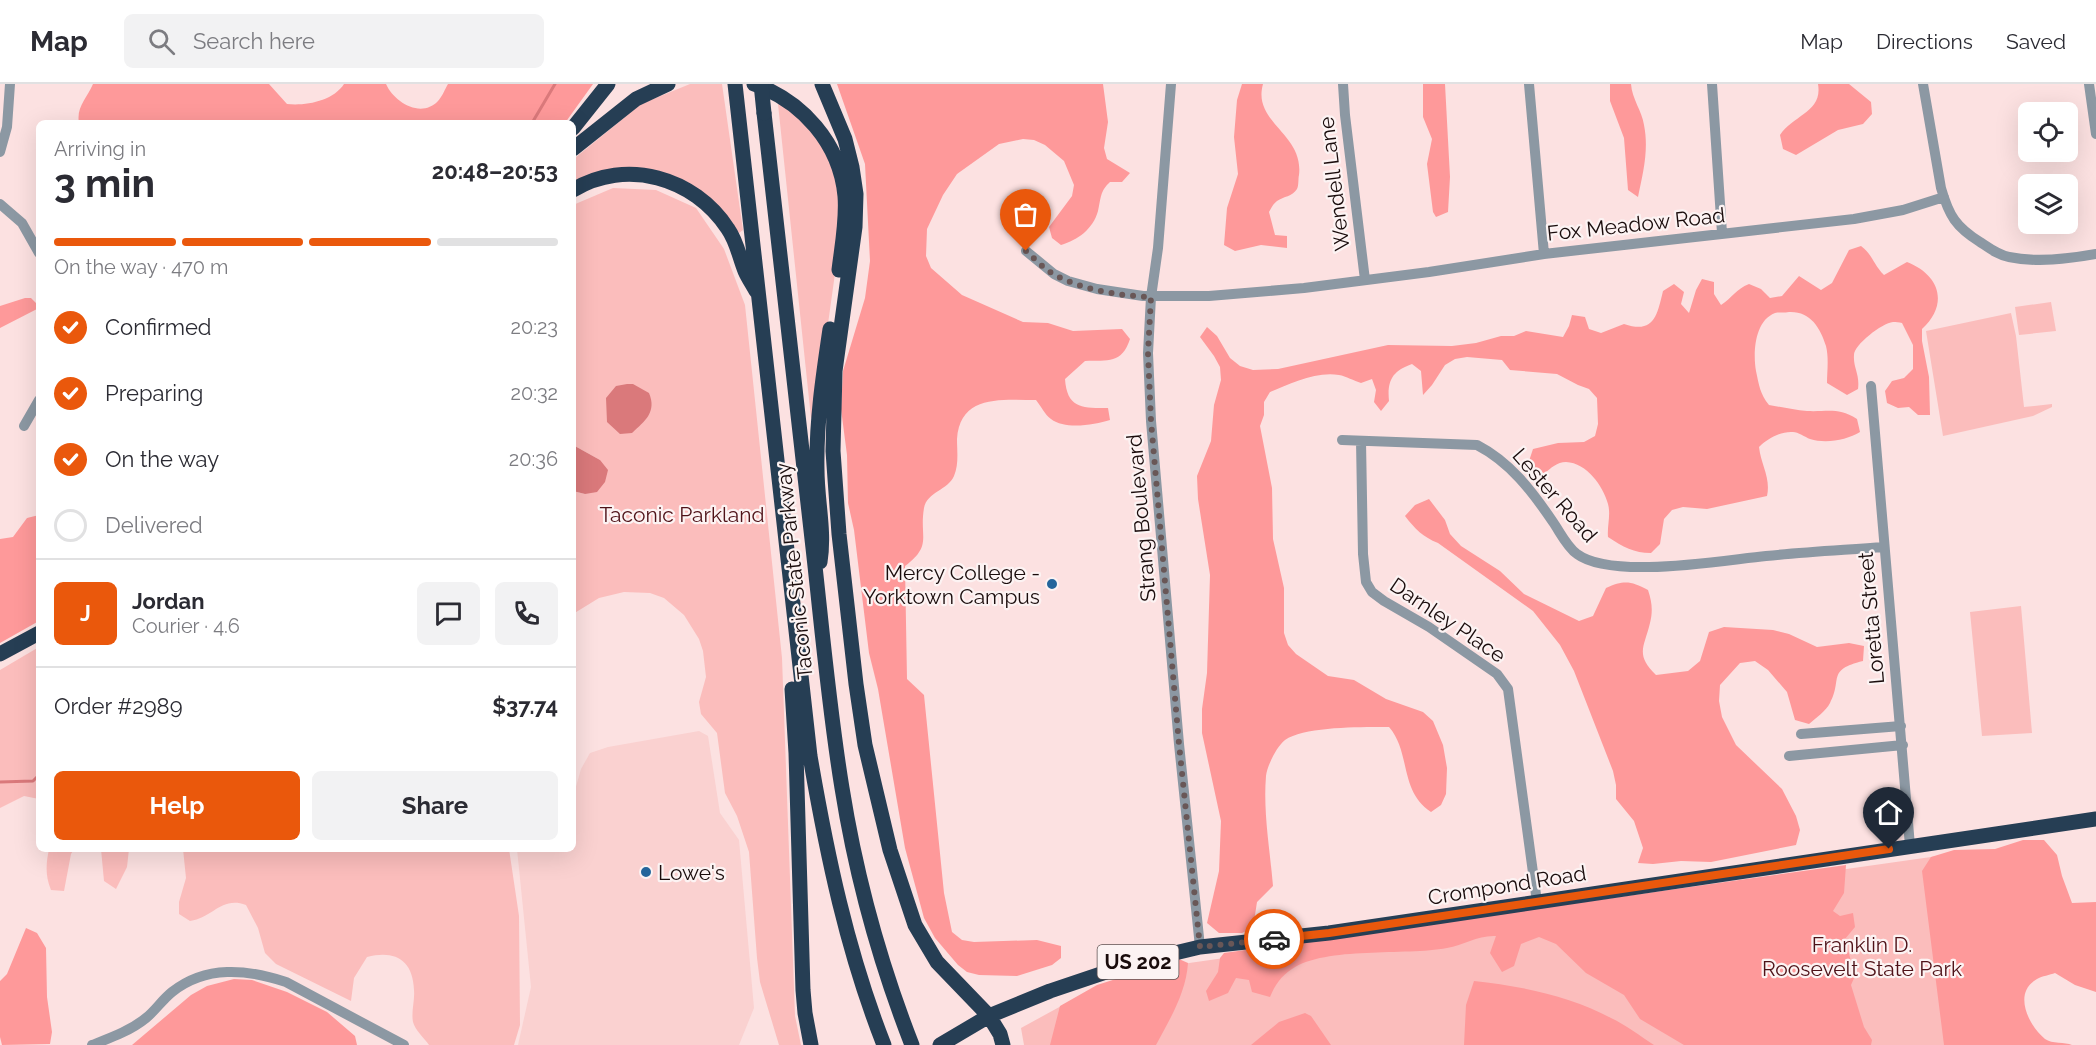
<!DOCTYPE html>
<html lang="en">
<head>
<meta charset="utf-8">
<style>
	:root { --surface:#fff; --page:#f2f2f3; --text:#2b2b33; --muted:#7c7c81; --line:#e1e1e2; --accent:#ea580c }
	body { margin:0; font-family:Raleway,sans-serif; background:var(--page); color:var(--text); height:100vh; display:flex; flex-direction:column; font-size:22px; white-space:nowrap }
	* { box-sizing:border-box; margin:0 }
	p { font-size:20px; color:var(--muted) }
	.icon { flex:none; width:33px; height:33px; fill:none; stroke:currentColor; stroke-width:2; stroke-linecap:round; stroke-linejoin:round }
	.map { position:relative; flex:1; overflow:hidden }
	.sheet { position:absolute; left:36px; top:36px; width:540px; height:732px; display:flex; flex-direction:column; background:var(--surface); border-radius:9px; box-shadow:0 6px 24px #0002 }
	.sheet>* { flex:none }
	.fabs { position:absolute; left:2018px; top:18px; display:grid; gap:12px }
	.fabs a { display:grid; place-items:center; width:60px; height:60px; border-radius:9px; background:var(--surface); box-shadow:0 6px 24px #0002; font-size:30px }
	.pin { position:absolute; display:grid; place-items:center; width:51px; height:51px; color:#fff; margin:-62px -26px; border-radius:50% 50% 50% 0; rotate:-45deg; box-shadow:0 0 6px #0007 }
	.pin .icon { rotate:45deg }
	.courier { position:absolute; display:grid; place-items:center; width:60px; height:60px; margin:-30px; border:4px solid #ea580c; border-radius:50%; background:#fff; color:#222; box-shadow:0 2px 8px #0007 }
	.summary em { font-style:normal; font-weight:700 }
	.summary div { display:flex; flex-direction:column-reverse }
	.summary { display:flex; align-items:center; justify-content:space-between; height:102px; padding:0 18px }
	h1 { font-size:39px; font-weight:700; line-height:45px }
	.bar { display:grid; grid-template-columns:repeat(4,1fr); gap:9px 6px; align-content:center; height:72px; padding:0 18px }
	.bar i { height:8px; border-radius:4px; background:var(--line) }
	.bar .selected { background:var(--accent) }
	.bar p { grid-column:span 4 }
	.line { display:flex; align-items:center; gap:15px; padding:0 18px; border-top:2px solid var(--line) }
	.line div { flex:1 }
	.round { display:grid; place-items:center; flex:none; width:63px; height:63px; border-radius:9px; background:var(--page) }
	ol { padding:0 18px; list-style:none }
	li { display:flex; align-items:center; gap:18px; height:66px }
	li p { margin-inline-start:auto }
	li .icon { padding:6px; border-radius:50%; background:var(--accent); color:#fff; stroke-width:4 }
	li:last-child { color:var(--muted) }
	li i { width:33px; height:33px; border:3px solid var(--line); border-radius:50% }
	.button { display:flex; gap:12px; margin-top:auto; padding:12px 18px }
	.button a { flex:1; height:69px; border-radius:9px; background:var(--accent); color:#fff; font-size:24px; font-weight:700; line-height:69px; text-align:center }
	.button a+a { background:var(--page); color:var(--text) }
	header { display:flex; align-items:center; gap:36px; box-sizing:border-box; height:84px; padding:0 30px; background:var(--surface); border-bottom:2px solid var(--line) }
	header strong { font-size:28px }
	nav { display:flex; gap:33px; margin-inline-start:auto; font-size:21px }
	.search { width:420px; height:54px; background:var(--page); display:flex; align-items:center; gap:15px; box-sizing:border-box; padding:0 21px; border-radius:9px; color:var(--muted); font-size:22px }
	.map>svg:first-child { display:block }
</style>
</head>
<body>
<header>
<strong>Map</strong>
<div class="search"><svg class="icon" aria-label="search" viewBox="0 0 24 24"><circle cx="10" cy="10" r="6"/><path d="M15 15l6 6"/></svg>Search here</div>
<nav><a>Map</a><a>Directions</a><a>Saved</a></nav>
</header>
<div class="map">
<svg width="2096" height="961" viewBox="0 0 2096 961">
	<rect width="100%" height="100%" fill="#fce1e1"/>
	<path fill="#fad1d0" d="M 699,647 L 708,652 L 720,729 L 739,756 L 754,924 L 739,961 L 518,961 L 531,903 L 517,765 L 573,765 L 573,708 L 575,706 L 581,685 L 590,669 L 608,663 Z"/>
	<path fill="#fbbdbc" d="M 690,0 L 722,0 L 743,146 L 739,149 L 675,92 L 573,103 L 573,76 L 575,74 L 641,20 Z
		M 778,20 L 790,22 L 811,45 L 835,85 L 841,115 L 838,168 L 815,333 L 811,334 Z
		M 613,104 L 656,106 L 696,124 L 724,165 L 745,221 L 782,574 L 795,932 L 801,961 L 779,961 L 760,898 L 757,874 L 749,768 L 737,732 L 725,709 L 717,649 L 701,630 L 699,618 L 706,593 L 703,567 L 699,555 L 684,531 L 664,514 L 650,509 L 624,508 L 599,514 L 573,530 L 573,407 L 585,410 L 600,376 L 573,361 L 573,121 Z
		M 2051,218 L 2056,247 L 2019,251 L 2015,223 Z
		M 2011,229 L 2016,252 L 2024,323 L 2052,320 L 2052,323 L 2033,332 L 1943,352 L 1926,247 Z
		M 2021,522 L 2032,649 L 1982,652 L 1970,528 Z
		M 39,563 L 39,715 L 24,712 L 0,724 L 0,586 Z
		M 49,765 L 74,765 L 71,770 L 64,807 L 51,806 C 45,791 46,780 49,765 Z
		M 101,765 L 129,765 L 127,783 L 116,805 L 104,797 Z
		M 183,765 L 509,765 L 519,832 L 520,941 L 514,961 L 429,961 C 425,955 415,946 413,938 C 411,928 415,916 414,906 C 413,875 394,866 367,873 L 354,894 L 351,917 L 276,880 L 265,869 L 258,844 L 246,821 C 221,812 213,834 190,837 L 179,830 L 179,818 L 186,794 Z
		M 1938,772 L 1963,961 L 1024,961 L 1021,944 L 1074,915 L 1175,881 Z"/>
	<path fill="#fe999a" d="M 93,0 L 269,0 L 287,20 C 306,22 333,17 344,0 L 386,0 C 394,18 421,35 438,17 C 442,13 445,5 448,0 L 593,0 L 565,39 L 79,39 C 76,23 87,14 93,0 Z
		M 837,0 L 1103,0 L 1108,38 L 1104,64 L 1107,75 L 1130,89 L 1122,98 L 1110,98 C 1100,107 1101,114 1098,127 C 1093,145 1078,156 1061,161 L 1052,154 L 1049,143 L 1072,112 L 1074,101 L 1064,77 L 1045,61 L 1034,56 L 1023,55 L 999,60 L 957,90 L 943,111 L 927,145 L 926,172 L 931,184 L 962,211 L 1023,238 L 1048,239 L 1073,247 L 1122,245 L 1130,255 C 1122,280 1108,276 1085,277 L 1065,295 C 1067,325 1083,324 1108,324 L 1110,336 C 1094,341 1065,346 1051,335 C 1045,331 1041,322 1036,316 C 1002,316 960,310 957,355 C 957,366 959,381 954,392 C 948,406 927,408 924,424 C 919,453 933,461 905,482 L 907,595 L 924,611 L 944,809 L 952,848 L 962,856 L 974,858 L 1037,856 L 1061,862 L 1061,874 L 1052,881 L 1017,892 L 979,891 L 967,888 L 958,881 L 935,854 L 924,834 L 905,764 L 878,605 L 869,569 L 854,446 L 848,419 L 847,371 L 841,325 L 843,287 L 865,214 L 870,177 L 865,80 Z
		M 1242,0 L 1263,0 C 1252,39 1304,49 1299,91 C 1298,95 1299,101 1297,105 C 1292,113 1284,112 1277,117 C 1274,119 1271,124 1269,128 L 1275,151 L 1287,152 L 1287,164 L 1261,161 L 1235,167 L 1224,161 L 1227,124 L 1238,90 L 1234,53 L 1237,16 Z
		M 1423,0 L 1445,0 L 1450,93 L 1448,128 L 1436,133 L 1433,128 L 1427,80 L 1432,55 L 1423,33 Z
		M 1610,0 L 1631,0 C 1632,15 1642,27 1644,41 C 1649,66 1643,89 1638,113 L 1628,106 L 1624,54 L 1610,17 Z
		M 1818,0 L 1849,0 L 1871,18 L 1872,30 L 1863,40 L 1838,46 L 1796,71 L 1783,65 L 1780,51 C 1793,31 1823,28 1818,0 Z
		M 1861,162 C 1873,171 1873,180 1884,191 L 1907,178 C 1940,191 1949,220 1922,245 L 1922,257 L 1929,293 L 1930,331 L 1918,331 L 1909,323 L 1898,324 L 1887,319 L 1885,307 L 1892,297 L 1904,294 L 1913,285 L 1913,261 L 1902,239 C 1899,238 1896,238 1893,238 C 1882,239 1854,261 1854,271 C 1853,284 1860,290 1858,305 L 1847,311 L 1827,299 C 1827,288 1829,274 1826,262 C 1820,243 1810,227 1789,228 C 1785,229 1779,228 1775,229 C 1754,237 1753,270 1756,287 C 1759,301 1760,310 1769,321 C 1781,323 1794,326 1807,327 C 1828,328 1838,323 1857,335 L 1860,348 C 1847,356 1826,360 1810,355 C 1805,353 1798,348 1793,348 C 1781,347 1767,355 1759,363 C 1761,381 1771,394 1767,412 L 1707,425 L 1683,423 L 1672,426 L 1664,435 L 1660,460 L 1651,469 C 1634,469 1623,463 1608,453 C 1607,442 1611,431 1608,420 C 1603,402 1587,379 1566,378 C 1557,378 1551,384 1545,389 L 1534,388 L 1529,377 L 1533,365 L 1558,359 L 1584,358 L 1595,352 L 1598,340 L 1597,314 L 1589,305 L 1578,301 L 1557,290 L 1510,286 L 1502,276 L 1467,273 L 1455,275 L 1445,281 L 1432,301 L 1423,311 L 1421,287 L 1412,280 C 1392,287 1387,297 1389,317 L 1381,327 L 1374,318 L 1376,306 L 1372,295 L 1361,299 C 1354,297 1346,292 1339,291 C 1316,287 1290,300 1270,308 L 1264,318 L 1264,331 L 1260,342 L 1272,404 L 1273,455 L 1284,504 L 1284,549 L 1288,561 L 1296,570 L 1328,592 L 1354,596 L 1386,615 L 1423,628 L 1433,637 L 1443,661 L 1447,684 L 1446,710 L 1441,721 L 1431,728 C 1399,707 1411,668 1389,643 C 1364,643 1305,642 1285,656 C 1277,662 1267,682 1266,692 C 1263,728 1270,766 1273,802 L 1257,818 L 1253,844 L 1242,849 L 1219,849 L 1207,839 L 1219,787 L 1221,737 L 1202,649 L 1202,625 L 1207,589 L 1210,491 L 1198,415 L 1197,392 L 1211,357 L 1214,321 L 1221,296 L 1220,283 L 1214,272 L 1200,253 L 1207,243 L 1217,252 L 1230,274 L 1240,282 L 1253,286 L 1278,285 L 1388,261 L 1452,262 L 1476,259 L 1501,252 L 1514,252 L 1526,247 L 1563,253 L 1569,242 L 1572,231 L 1585,233 L 1589,245 L 1601,249 L 1624,240 C 1654,250 1657,232 1663,207 L 1674,200 L 1684,208 L 1681,220 L 1689,229 L 1696,206 L 1702,195 L 1714,198 L 1714,210 L 1721,221 C 1732,214 1736,205 1749,200 L 1761,205 L 1770,214 L 1782,212 L 1799,192 L 1821,206 L 1832,199 L 1849,166 Z
		M 25,214 L 31,214 L 36,219 L 37,225 L 0,244 L 0,222 Z
		M 1429,415 L 1445,436 L 1450,450 L 1461,462 L 1500,487 L 1524,510 L 1579,537 L 1593,532 L 1606,504 C 1624,496 1631,497 1648,506 C 1652,518 1653,527 1650,539 C 1644,564 1635,570 1656,591 L 1688,587 L 1700,577 L 1709,548 L 1724,543 L 1773,546 L 1789,550 L 1817,563 L 1849,559 L 1864,562 L 1863,577 C 1826,586 1843,595 1830,619 C 1826,627 1816,634 1809,640 L 1795,636 L 1787,608 L 1768,586 L 1755,577 L 1740,579 L 1720,601 L 1719,617 L 1722,633 L 1736,661 L 1782,705 L 1796,732 L 1800,746 L 1796,761 L 1711,778 L 1681,777 L 1653,780 L 1638,779 L 1643,764 L 1634,737 L 1616,715 L 1616,701 L 1613,687 L 1574,587 L 1560,561 L 1533,527 L 1438,459 C 1423,453 1415,445 1405,432 L 1415,421 Z
		M 39,431 L 39,537 L 0,559 L 0,455 L 13,453 L 27,434 Z
		M 2023,756 L 2044,756 L 2057,771 L 2062,792 L 2072,819 L 2096,818 L 2096,908 L 2075,901 L 2055,889 C 2050,891 2042,892 2037,895 C 2012,909 2029,942 2045,955 C 2052,960 2065,958 2072,961 L 1944,961 L 1922,787 L 1931,773 L 1954,766 L 1995,765 Z
		M 1846,781 L 1844,809 L 1833,827 L 1840,832 L 1853,829 L 1855,843 L 1845,855 L 1855,892 L 1851,901 L 1864,943 L 1872,956 L 1871,961 L 1684,961 L 1640,935 L 1624,911 L 1586,889 L 1556,860 L 1539,853 L 1521,860 L 1514,882 L 1502,888 L 1490,869 L 1496,852 C 1478,851 1464,861 1447,864 C 1405,872 1326,862 1292,885 C 1281,892 1275,901 1270,913 L 1252,908 L 1249,896 L 1236,894 L 1228,909 L 1209,917 L 1206,907 L 1218,888 L 1220,874 L 1224,869 Z
		M 26,844 L 37,849 L 46,864 L 47,913 L 52,948 L 50,960 L 2,961 L 0,953 L 0,897 L 7,890 Z
		M 1179,875 L 1188,879 C 1186,909 1170,935 1156,961 L 1050,961 L 1060,922 L 1097,901 Z
		M 234,895 L 252,896 L 287,908 L 327,928 L 355,952 L 357,961 L 132,961 L 191,911 L 207,902 Z
		M 1474,897 C 1521,902 1570,912 1611,934 C 1626,941 1640,952 1654,961 L 1464,961 L 1466,921 Z
		M 1305,929 L 1311,932 L 1331,961 L 1251,961 L 1279,938 Z"/>
	<path fill="#da797b" d="M 627,300 L 633,300 L 649,309 C 657,328 645,337 632,349 L 620,350 L 607,338 L 606,314 L 616,302 Z
		M 573,361 L 600,376 L 608,386 L 605,398 L 597,408 L 585,410 L 573,407 Z"/>
	<g fill="none" stroke-linecap="round" stroke-linejoin="round">
		<path stroke="#da797b" stroke-width="3" d="M 532,39 L 555,0
			M 0,698 L 33,697 L 39,691"/>
		<path stroke="#8c98a3" stroke-width="10" d="M 1171,0 L 1158,164 L 1151,213 L 1148,269 L 1151,337 L 1179,660 L 1200,863
			M 1343,0 L 1345,31 L 1365,196
			M 1529,0 L 1544,170
			M 1712,0 L 1722,149
			M 1923,0 L 1941,104 C 1949,132 1956,143 1980,158 C 1989,164 1998,171 2009,173 C 2037,179 2068,175 2096,170
			M 2089,0 L 2096,50
			M 0,68 L 7,43 L 10,0
			M 0,120 L 22,139 L 39,169
			M 1026,167 L 1054,190 L 1068,197 L 1097,205 L 1143,212 L 1209,212 L 1304,204 L 1429,188 L 1544,170 L 1854,135 L 1903,126 L 1944,113
			M 1871,302 L 1910,762
			M 24,342 L 39,316
			M 1342,356 L 1477,361 C 1510,378 1532,407 1553,438 C 1560,448 1567,463 1577,470 C 1612,496 1723,476 1766,472 C 1806,468 1845,466 1884,463
			M 1361,357 L 1363,470 L 1366,498 L 1372,508 L 1384,517 L 1429,543 L 1497,590 L 1508,605 L 1537,818
			M 1801,650 L 1901,642
			M 1789,672 L 1903,661
			M 92,961 C 110,954 130,947 146,934 C 155,927 162,916 172,908 C 206,881 247,885 286,898 L 404,961"/>
		<path stroke="#263e54" stroke-width="15" d="M 735,0 L 810,672 C 827,771 847,867 884,961
			M 754,0 C 802,17 840,59 845,112 C 847,136 842,161 839,186
			M 822,0 L 845,55 L 852,83 L 856,110 L 855,143 L 835,287 L 833,367 L 839,450 L 856,600 L 865,661 L 890,766 L 915,841 L 937,878 L 989,932 L 1000,950 L 1003,961
			M 764,29 C 781,174 797,319 813,464 C 822,544 829,625 842,704 C 856,792 880,879 912,961
			M 573,44 L 608,0
			M 573,65 L 636,15 L 668,0
			M 573,106 C 626,74 694,93 728,145 C 737,158 739,172 745,187 C 748,194 753,201 756,207
			M 820,478 C 825,447 817,417 817,386 C 816,339 823,292 830,245
			M 0,570 L 39,549
			M 792,605 L 796,669 L 803,906 L 805,929 L 811,961
			M 940,961 L 989,932 L 1050,907 L 1133,879 L 1200,863 L 1329,849 L 2096,735"/>
		<path stroke="#263e54" stroke-width="15" d="M 761,0 L 764,29"/>
	</g>
	<g fill="none" stroke-linecap="round" stroke-linejoin="round">
		<path stroke="#695757" stroke-width="6" stroke-dasharray="0 10.8" d="M 1026,167 C 1035,175 1044,185 1055,191 C 1083,206 1121,212 1151,213 L 1148,269 L 1151,337 L 1179,660 L 1200,863 L 1274,855"/>
		<path stroke="#ea580c" stroke-width="8" d="M 1274,855 L 1329,849 L 1889,765"/>
	</g>
	<g fill="#24659b" stroke="#fcf3f3" stroke-width="2">
		<circle cx="1052" cy="500" r="6"/>
		<circle cx="646" cy="788" r="6"/>
	</g>
	<g text-anchor="middle" dominant-baseline="central" stroke-width="4.5" stroke-linejoin="round" paint-order="stroke">
		<rect fill="#fcf3f3" stroke="#5e5151" stroke-width="1.5" x="1097.5" y="861" width="81" height="34" rx="4.5"/>
		<g font-size="20" font-weight="bold" fill="#1a0c0c">
			<text x="1138" y="878">US 202</text>
		</g>
		<g font-size="21" fill="#1a0c0c" stroke="#fcf3f3">
			<text transform="translate(1334 100) rotate(-97)">Wendell Lane</text>
			<text transform="translate(1636 140) rotate(-6)">Fox Meadow Road</text>
			<text transform="translate(1555 411) rotate(49)">Lester Road</text>
			<text transform="translate(1141 434) rotate(-95)">Strang Boulevard</text>
			<text transform="translate(794 487) rotate(-96)">Taconic State Parkway</text>
			<text transform="translate(1871 534) rotate(-95)">Loretta Street</text>
			<text transform="translate(1448 536) rotate(34)">Darnley Place</text>
			<text transform="translate(1507 801) rotate(-9)">Crompond Road</text>
		</g>
		<g font-size="21" fill="#4f1218" stroke="#fcf3f3">
			<text x="682" y="430">Taconic Parkland</text>
			<text x="1862" y="860">Franklin D.<tspan x="1862" dy="24">Roosevelt State Park</tspan></text>
		</g>
		<g font-size="21" fill="#1a0c0c" stroke="#fcf3f3" text-anchor="end">
			<text x="1040" y="488">Mercy College -<tspan x="1040" dy="24">Yorktown Campus</tspan></text>
			<text x="658" y="788" text-anchor="start">Lowe's</text>
		</g>
	</g>
</svg>
<div class="fabs">
<a><svg class="icon" aria-label="locate" viewBox="0 0 24 24"><circle cx="12" cy="12" r="6"/><path d="M12 2v4M12 18v4M2 12h4M18 12h4"/></svg></a>
<a><svg class="icon" aria-label="layers" viewBox="0 0 24 24"><path d="M12 4l9 5-9 5-9-5zM3 14l9 5 9-5"/></svg></a>
</div>
<div class="pin" style="left:1026px;top:167px;background:#ea580c"><svg class="icon" aria-label="bag" viewBox="0 0 24 24"><path d="M5 8h14l-1 12H6zM9 8a3 3 0 0 1 6 0"/></svg></div>
<div class="pin" style="left:1889px;top:765px;background:#1f2937"><svg class="icon" aria-label="home" viewBox="0 0 24 24"><path d="M3 11l9-7 9 7M6 9v11h12V9"/></svg></div>
<div class="courier" style="left:1274px;top:855px"><svg class="icon" aria-label="car" viewBox="0 0 24 24"><path d="M5 17H2v-5l4-1 3-4h7l3 4 3 1v5h-3M9 17h6M6 11h13"/><circle cx="7" cy="17" r="2"/><circle cx="17" cy="17" r="2"/></svg></div>
<section class="sheet">
<div class="summary"><div><h1>3 min</h1><p>Arriving in</p></div><em>20:48–20:53</em></div>
<div class="bar"><i class="selected"></i><i class="selected"></i><i class="selected"></i><i></i><p>On the way · 470 m</p></div>
<ol>
<li><svg class="icon" aria-label="check" viewBox="0 0 24 24"><path d="M5 12l5 5 9-10"/></svg>Confirmed<p>20:23</p></li>
<li><svg class="icon" aria-label="check" viewBox="0 0 24 24"><path d="M5 12l5 5 9-10"/></svg>Preparing<p>20:32</p></li>
<li><svg class="icon" aria-label="check" viewBox="0 0 24 24"><path d="M5 12l5 5 9-10"/></svg>On the way<p>20:36</p></li>
<li><i></i>Delivered</li>
</ol>
<div class="line" style="height:108px"><b class="round" style="background:var(--accent);color:#fff">J</b><div><b>Jordan</b><p>Courier · 4.6</p></div><a class="round"><svg class="icon" aria-label="chat" viewBox="0 0 24 24"><path d="M4 5h16v11H9l-5 4z"/></svg></a><a class="round"><svg class="icon" aria-label="phone" viewBox="0 0 24 24"><path d="M5 4h4l2 5-3 2q2 4 5 5l2-3 5 2v4C11 20 4 13 5 4z"/></svg></a></div>
<div class="line" style="height:78px"><div>Order #2989</div><b>$37.74</b></div>
<div class="button"><a>Help</a><a>Share</a></div>
</section>
</div>
</body>
</html>
